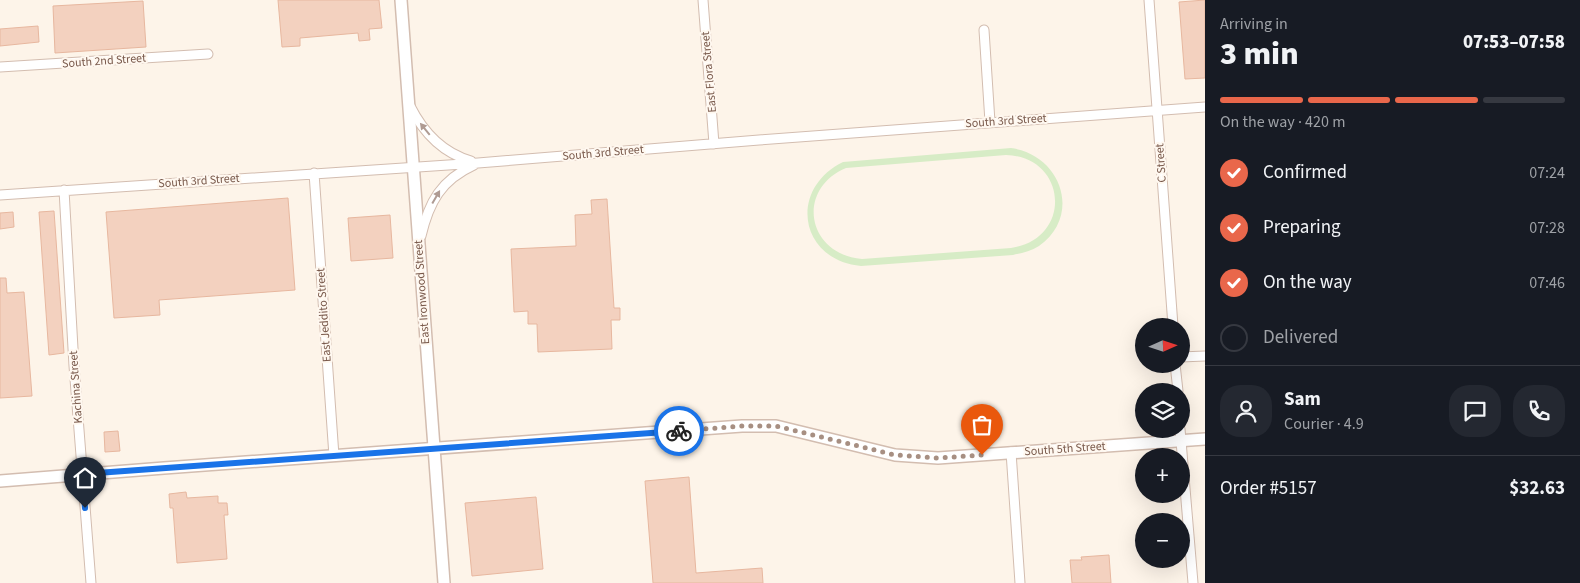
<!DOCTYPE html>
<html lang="en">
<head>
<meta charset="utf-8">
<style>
	:root { --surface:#171b24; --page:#242831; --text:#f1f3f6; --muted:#9ea1a6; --line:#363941; --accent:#e9674b }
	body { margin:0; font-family:"Source Sans 3",sans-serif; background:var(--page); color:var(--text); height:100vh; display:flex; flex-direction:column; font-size:19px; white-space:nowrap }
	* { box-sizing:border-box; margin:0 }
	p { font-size:16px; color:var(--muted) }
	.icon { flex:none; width:28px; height:28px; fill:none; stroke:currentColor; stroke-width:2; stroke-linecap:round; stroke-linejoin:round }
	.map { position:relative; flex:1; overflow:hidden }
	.side { display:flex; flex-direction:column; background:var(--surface); width:375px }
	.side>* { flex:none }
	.needle { width:32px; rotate:87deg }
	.buttons { position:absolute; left:1135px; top:318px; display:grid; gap:10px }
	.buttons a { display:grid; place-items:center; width:55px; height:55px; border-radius:50%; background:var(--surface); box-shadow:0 5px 20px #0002; font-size:25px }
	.pin { position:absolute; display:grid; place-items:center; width:42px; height:42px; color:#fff; margin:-51px -21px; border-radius:50% 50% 50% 0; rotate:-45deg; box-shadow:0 0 5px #0007 }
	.pin .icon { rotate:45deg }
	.courier { position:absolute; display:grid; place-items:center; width:50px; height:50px; margin:-25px; border:4px solid #1a73e8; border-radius:50%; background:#fff; color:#222; box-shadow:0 1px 6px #0007 }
	.summary em { font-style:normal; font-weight:800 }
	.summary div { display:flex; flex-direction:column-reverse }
	.summary { display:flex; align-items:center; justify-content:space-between; height:85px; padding:0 15px }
	h1 { font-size:32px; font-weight:800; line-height:38px }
	.bar { display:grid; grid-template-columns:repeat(4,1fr); gap:8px 5px; align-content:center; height:60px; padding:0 15px }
	.bar i { height:6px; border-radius:4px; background:var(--line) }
	.bar .on { background:var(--accent) }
	.bar p { grid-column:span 4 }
	.line { display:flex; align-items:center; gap:12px; padding:0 15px; border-top:1px solid var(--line) }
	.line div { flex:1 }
	.round { display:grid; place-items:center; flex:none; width:52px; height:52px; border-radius:20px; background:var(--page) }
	ol { padding:0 15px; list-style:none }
	li { display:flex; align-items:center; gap:15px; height:55px }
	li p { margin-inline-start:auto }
	li .icon { padding:5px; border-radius:50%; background:var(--accent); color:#fff; stroke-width:4 }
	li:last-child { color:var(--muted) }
	li i { width:28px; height:28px; border:2px solid var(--line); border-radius:50% }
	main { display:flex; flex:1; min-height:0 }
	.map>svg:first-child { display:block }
</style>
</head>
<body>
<main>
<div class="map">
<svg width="1205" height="583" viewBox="0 0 1205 583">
	<rect width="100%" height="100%" fill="#fdf4e9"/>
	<path fill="#d7ecc6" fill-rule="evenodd" d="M 1011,148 C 1062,155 1082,216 1039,246 C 1031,251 1022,253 1013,255 L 861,266 C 799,260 788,189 843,162 ZM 1006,155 C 1068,157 1073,239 1011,248 L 862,259 C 806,254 796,189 846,168 Z"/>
	<path fill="#f3d1bf" stroke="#e7b79f" d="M 278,0 L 379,0 L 382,28 L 369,29 L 370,40 L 359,41 L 358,33 L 300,38 L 300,46 L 282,47 Z
		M 1205,0 L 1205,78 L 1185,79 L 1179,2 Z
		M 143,1 L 146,47 L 55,53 L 53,6 Z
		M 38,26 L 39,42 L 0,46 L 0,29 Z
		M 288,198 L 295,290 L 159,300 L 160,315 L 114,318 L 106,212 Z
		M 607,199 L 614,308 L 620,308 L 620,320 L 611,320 L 612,349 L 538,352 L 537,324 L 528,324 L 528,311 L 514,312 L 511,249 L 576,246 L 575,215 L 592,214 L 591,200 Z
		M 54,211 L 64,353 L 49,355 L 39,212 Z
		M 13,212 L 14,227 L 0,229 L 0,213 Z
		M 390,215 L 393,258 L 351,261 L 348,218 Z
		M 0,278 L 6,278 L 7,293 L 24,292 L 32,396 L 0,398 Z
		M 118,431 L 120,451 L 105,452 L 104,432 Z
		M 689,477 L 696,573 L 762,568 L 763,583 L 653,583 L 645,481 Z
		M 186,492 L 187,498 L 218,496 L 218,503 L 227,503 L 228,515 L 224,515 L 227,559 L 177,563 L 173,508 L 170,508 L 169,494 Z
		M 536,497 L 543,569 L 472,576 L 465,503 Z
		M 1109,555 L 1111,583 L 1072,583 L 1070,560 L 1082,560 L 1081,557 Z"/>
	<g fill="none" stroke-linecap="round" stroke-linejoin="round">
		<g stroke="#d3bdb0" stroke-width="11">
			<path id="minor" d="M 703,0 L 714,144
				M 1149,0 L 1173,326
				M 984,30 L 990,122
				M 0,67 L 208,54
				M 410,106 C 423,132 443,153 471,161
				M 314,173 L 334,456
				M 64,190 L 74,366 L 91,583
				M 0,195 L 478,163 L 759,140 L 1205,107
				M 421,236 C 429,202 441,180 474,165
				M 1181,357 L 1205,356
				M 1175,364 L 1178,391
				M 1180,429 L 1193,583
				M 1011,452 L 1020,583"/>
		</g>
		<g stroke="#d3bdb0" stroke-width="14">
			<path id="tertiary" d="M 401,0 L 444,583
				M 0,481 L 164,468 L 742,426 L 776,426 L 895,455 L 938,458 L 1205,439"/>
		</g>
		<use href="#minor" stroke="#fff" stroke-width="9"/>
		<use href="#tertiary" stroke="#fff" stroke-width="11"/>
	</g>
	<defs><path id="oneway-solid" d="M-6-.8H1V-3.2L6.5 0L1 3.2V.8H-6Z" transform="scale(1.25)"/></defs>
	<g fill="#af9b93">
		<use href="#oneway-solid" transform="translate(425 129) rotate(-129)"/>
		<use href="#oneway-solid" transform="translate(436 197) rotate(-60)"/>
	</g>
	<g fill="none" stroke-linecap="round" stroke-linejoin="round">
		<path stroke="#a78f82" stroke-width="5" stroke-dasharray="0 9" d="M 679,431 L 742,426 L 776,426 L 895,455 L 938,458 L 982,455"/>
		<path stroke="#1a73e8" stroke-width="6" d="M 85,508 L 83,474 L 679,431"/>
	</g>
	<g text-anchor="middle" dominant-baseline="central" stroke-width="4" stroke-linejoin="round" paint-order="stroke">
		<g font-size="12" fill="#79594b" stroke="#fff8f0">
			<text transform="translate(104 61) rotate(-4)">South 2nd Street</text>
			<text transform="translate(709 72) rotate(-95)">East Flora Street</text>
			<text transform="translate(1006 121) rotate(-4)">South 3rd Street</text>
			<text transform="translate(603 153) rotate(-5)">South 3rd Street</text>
			<text transform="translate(1161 163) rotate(-94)">C Street</text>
			<text transform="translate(199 181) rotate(-4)">South 3rd Street</text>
			<text transform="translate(422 292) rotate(-94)">East Ironwood Street</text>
			<text transform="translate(324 315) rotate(-94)">East Jeddito Street</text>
			<text transform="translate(76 387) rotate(-94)">Kachina Street</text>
			<text transform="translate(1065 449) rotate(-4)">South 5th Street</text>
		</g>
	</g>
</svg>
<div class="buttons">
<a><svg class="needle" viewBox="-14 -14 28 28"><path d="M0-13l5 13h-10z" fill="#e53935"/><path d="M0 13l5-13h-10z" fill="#9ea1a6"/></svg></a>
<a><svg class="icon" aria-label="layers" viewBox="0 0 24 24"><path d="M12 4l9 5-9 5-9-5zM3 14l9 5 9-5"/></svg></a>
<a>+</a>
<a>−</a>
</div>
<div class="pin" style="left:982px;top:455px;background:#ea580c"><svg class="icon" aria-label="bag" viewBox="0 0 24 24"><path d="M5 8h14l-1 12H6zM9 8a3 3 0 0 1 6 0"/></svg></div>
<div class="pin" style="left:85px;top:508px;background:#1f2937"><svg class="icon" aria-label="home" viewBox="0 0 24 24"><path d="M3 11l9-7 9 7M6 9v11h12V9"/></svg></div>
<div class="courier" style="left:679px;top:431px"><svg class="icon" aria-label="bike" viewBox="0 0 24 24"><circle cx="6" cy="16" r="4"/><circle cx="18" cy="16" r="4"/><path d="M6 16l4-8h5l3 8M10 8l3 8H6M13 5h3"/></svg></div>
</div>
<section class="side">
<div class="summary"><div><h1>3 min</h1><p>Arriving in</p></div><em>07:53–07:58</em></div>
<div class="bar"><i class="on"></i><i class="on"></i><i class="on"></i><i></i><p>On the way · 420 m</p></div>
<ol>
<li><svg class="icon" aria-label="check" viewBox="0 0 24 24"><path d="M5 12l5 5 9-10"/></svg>Confirmed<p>07:24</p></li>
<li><svg class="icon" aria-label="check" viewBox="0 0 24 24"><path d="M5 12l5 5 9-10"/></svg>Preparing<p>07:28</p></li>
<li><svg class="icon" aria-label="check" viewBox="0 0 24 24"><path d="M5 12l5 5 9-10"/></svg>On the way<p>07:46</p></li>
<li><i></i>Delivered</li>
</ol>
<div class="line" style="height:90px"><a class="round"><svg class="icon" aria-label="person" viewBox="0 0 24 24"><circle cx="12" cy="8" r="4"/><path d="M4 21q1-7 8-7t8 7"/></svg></a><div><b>Sam</b><p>Courier · 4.9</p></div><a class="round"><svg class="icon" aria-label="chat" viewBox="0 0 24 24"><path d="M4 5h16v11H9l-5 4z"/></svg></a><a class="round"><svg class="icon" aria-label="phone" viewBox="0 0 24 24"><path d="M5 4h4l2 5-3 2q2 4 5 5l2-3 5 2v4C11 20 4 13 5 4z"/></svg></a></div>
<div class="line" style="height:65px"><div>Order #5157</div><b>$32.63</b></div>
</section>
</main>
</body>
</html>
